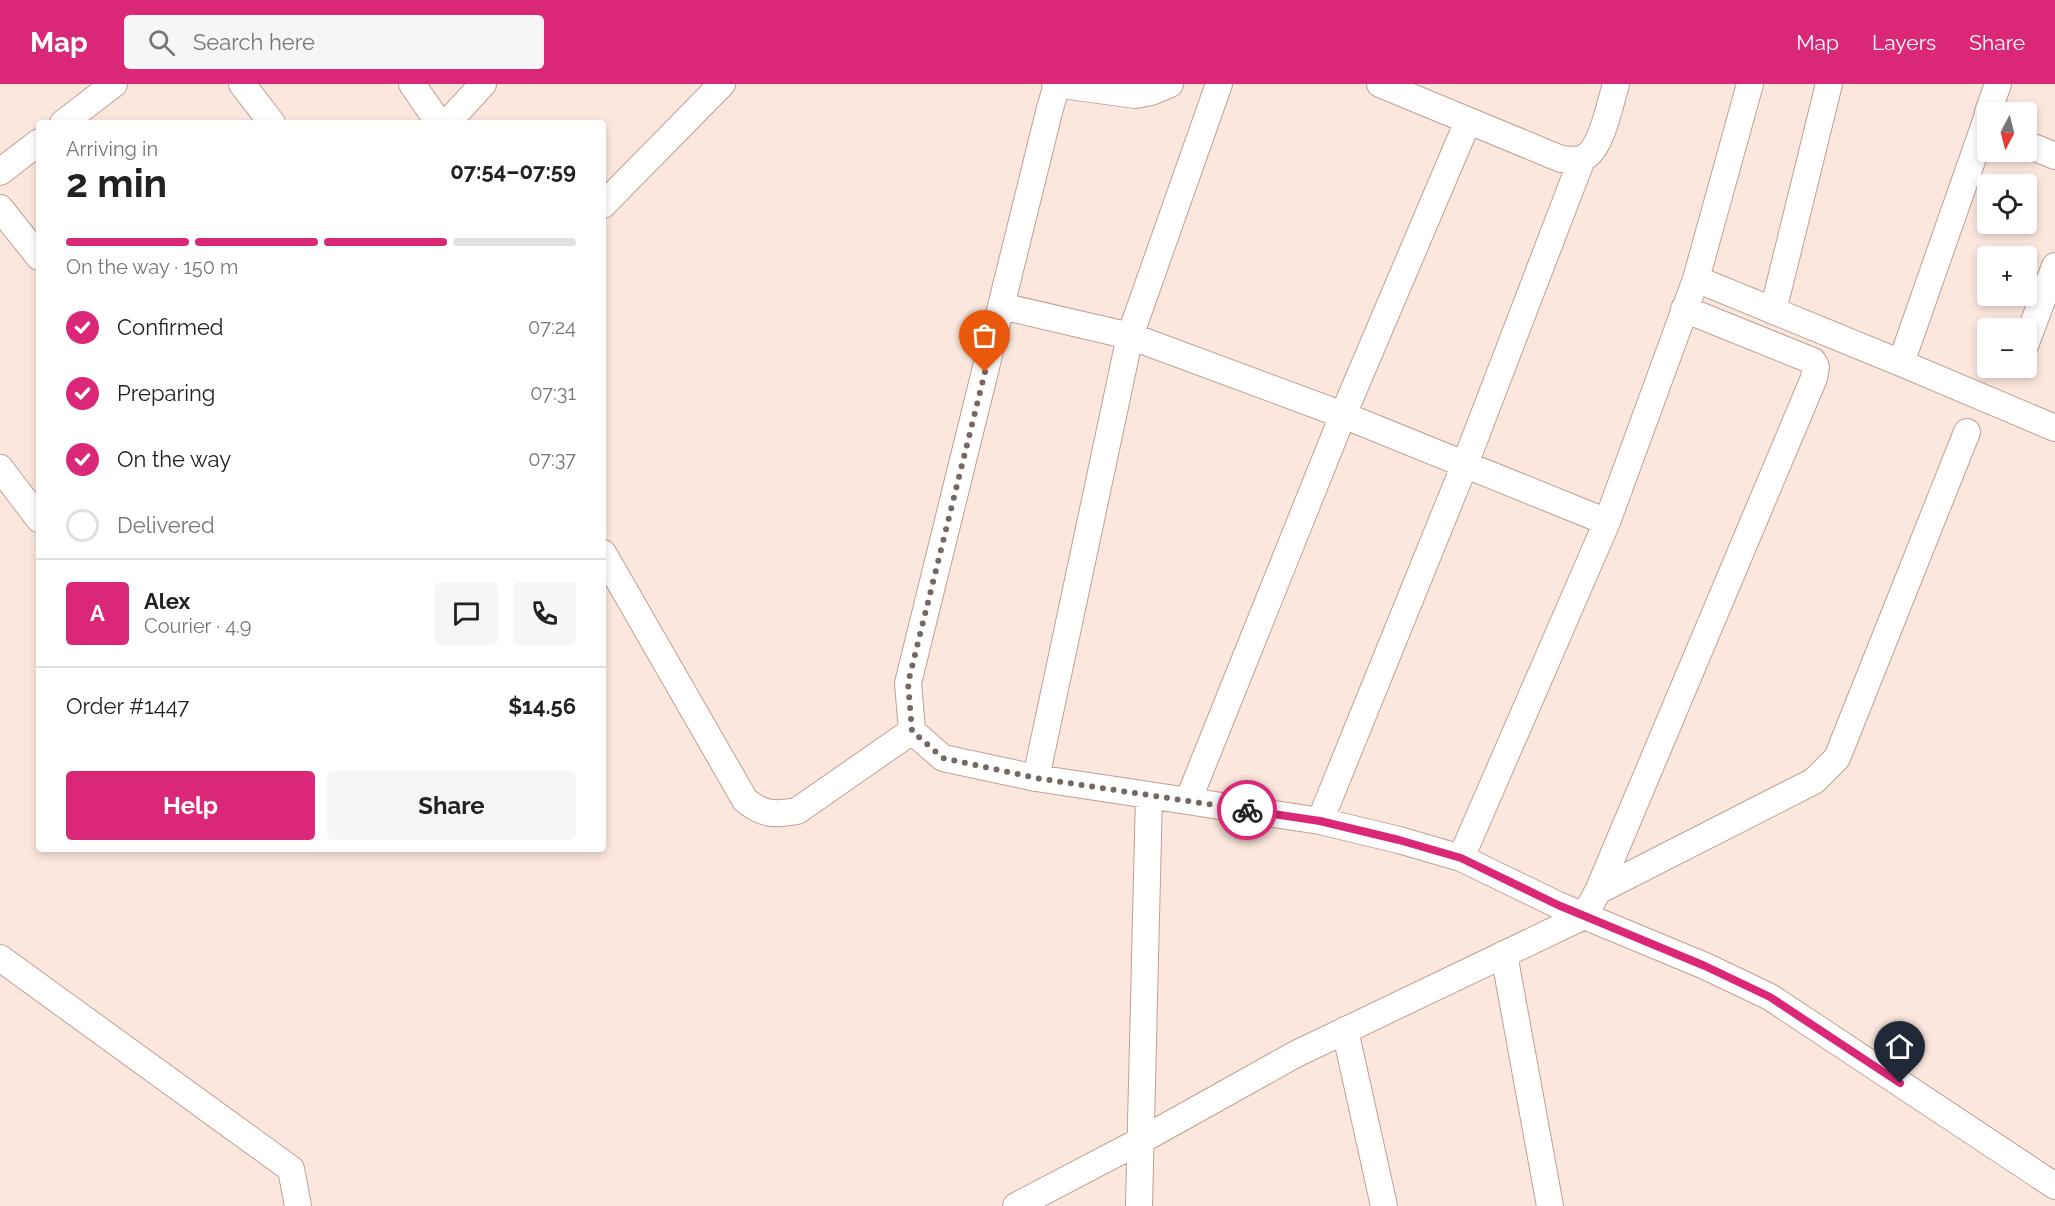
<!DOCTYPE html>
<html lang="en">
<head>
<meta charset="utf-8">
<style>
	:root { --surface:#fff; --page:#f6f6f6; --text:#222; --muted:#767676; --line:#e0e0e0; --accent:#db2777 }
	body { margin:0; font-family:Raleway,sans-serif; background:var(--page); color:var(--text); height:100vh; display:flex; flex-direction:column; font-size:22px; white-space:nowrap }
	* { box-sizing:border-box; margin:0 }
	p { font-size:20px; color:var(--muted) }
	.icon { flex:none; width:33px; height:33px; fill:none; stroke:currentColor; stroke-width:2; stroke-linecap:round; stroke-linejoin:round }
	.map { position:relative; flex:1; overflow:hidden }
	.panel { position:absolute; left:36px; top:36px; width:570px; height:732px; display:flex; flex-direction:column; background:var(--surface); border-radius:6px; box-shadow:0 3px 9px #0003 }
	.panel>* { flex:none }
	.needle { width:39px; rotate:187deg }
	.buttons { position:absolute; left:1977px; top:18px; display:grid; gap:12px }
	.buttons a { display:grid; place-items:center; width:60px; height:60px; border-radius:6px; background:var(--surface); box-shadow:0 3px 9px #0003; font-size:30px }
	.pin { position:absolute; display:grid; place-items:center; width:51px; height:51px; color:#fff; margin:-62px -26px; border-radius:50% 50% 50% 0; rotate:-45deg; box-shadow:0 0 6px #0007 }
	.pin .icon { rotate:45deg }
	.courier { position:absolute; display:grid; place-items:center; width:60px; height:60px; margin:-30px; border:4px solid #db2777; border-radius:50%; background:#fff; color:#222; box-shadow:0 2px 8px #0007 }
	.overview em { font-style:normal; font-weight:700 }
	.overview div { display:flex; flex-direction:column-reverse }
	.overview { display:flex; align-items:center; justify-content:space-between; height:102px; padding:0 30px }
	h1 { font-size:39px; font-weight:700; line-height:45px }
	.bar { display:grid; grid-template-columns:repeat(4,1fr); gap:9px 6px; align-content:center; height:72px; padding:0 30px }
	.bar i { height:8px; border-radius:4px; background:var(--line) }
	.bar .current { background:var(--accent) }
	.bar p { grid-column:span 4 }
	.line { display:flex; align-items:center; gap:15px; padding:0 30px; border-top:2px solid var(--line) }
	.line div { flex:1 }
	.round { display:grid; place-items:center; flex:none; width:63px; height:63px; border-radius:6px; background:var(--page) }
	ol { padding:0 30px; list-style:none }
	li { display:flex; align-items:center; gap:18px; height:66px }
	li p { margin-inline-start:auto }
	li .icon { padding:6px; border-radius:50%; background:var(--accent); color:#fff; stroke-width:4 }
	li:last-child { color:var(--muted) }
	li i { width:33px; height:33px; border:3px solid var(--line); border-radius:50% }
	.button { display:flex; gap:12px; margin-top:auto; padding:12px 30px }
	.button a { flex:1; height:69px; border-radius:6px; background:var(--accent); color:#fff; font-size:24px; font-weight:700; line-height:69px; text-align:center }
	.button a+a { background:var(--page); color:var(--text) }
	header { display:flex; align-items:center; gap:36px; box-sizing:border-box; height:84px; padding:0 30px; background:var(--accent); color:#fff }
	header strong { font-size:28px }
	nav { display:flex; gap:33px; margin-inline-start:auto; font-size:21px }
	.search { width:420px; height:54px; background:var(--page); display:flex; align-items:center; gap:15px; box-sizing:border-box; padding:0 21px; border-radius:6px; color:var(--muted); font-size:22px }
	.map>svg:first-child { display:block }
</style>
</head>
<body>
<header>
<strong>Map</strong>
<div class="search"><svg class="icon" aria-label="search" viewBox="0 0 24 24"><circle cx="10" cy="10" r="6"/><path d="M15 15l6 6"/></svg>Search here</div>
<nav><a>Map</a><a>Layers</a><a>Share</a></nav>
</header>
<div class="map">
<svg width="2055" height="1122" viewBox="0 0 2055 1122">
	<rect width="100%" height="100%" fill="#fbe7dd"/>
	<g fill="none" stroke-linecap="round" stroke-linejoin="round">
		<g stroke="#c0a090" stroke-width="28">
			<path id="minor" d="M 242,0 L 272,39
				M 412,0 L 439,39
				M 1055,0 L 1135,11 L 1151,8 L 1170,0
				M 1057,0 L 1049,28 L 908,599 L 912,647 L 943,674 L 1036,694 L 1320,737 L 1399,756 L 1461,774 L 1558,821 L 1705,882 L 1770,913 L 2055,1102
				M 1380,0 L 1561,75 C 1567,75 1574,77 1580,75 C 1601,71 1610,19 1616,0
				M 1988,28 L 1998,0
				M 63,39 L 114,0
				M 447,39 L 483,0
				M 2026,60 L 2055,72
				M 0,88 L 39,58
				M 603,121 L 722,0
				M 0,124 L 39,173
				M 1696,195 L 1901,279 L 2055,344
				M 1001,222 L 1130,252 L 1343,331 L 1607,438
				M 1773,227 L 1829,0
				M 2026,259 L 2055,182
				M 1901,279 L 1988,31
				M 0,384 L 39,435
				M 603,469 L 745,716 C 763,731 774,731 797,727 L 912,647
				M 1036,694 L 1130,252 L 1219,0
				M 1188,717 L 1343,331 L 1468,37
				M 1320,737 L 1465,380 L 1582,75
				M 1461,774 L 1607,438 L 1696,195 L 1750,0
				M 1598,807 L 1814,697 L 1837,674 L 1967,348
				M 1504,870 L 1550,1122
				M 0,874 L 291,1085 L 298,1122
				M 1345,946 L 1384,1122
				M 1016,1122 L 1140,1057 L 1296,970 L 1584,832 L 1598,807 L 1814,294 L 1816,283 L 1813,277 L 1684,225
				M 1139,1122 L 1149,711"/>
		</g>
		<use href="#minor" stroke="#fff" stroke-width="26"/>
	</g>
	<g fill="none" stroke-linecap="round" stroke-linejoin="round">
		<path stroke="#766860" stroke-width="6" stroke-dasharray="0 10.8" d="M 985,288 L 908,599 L 912,647 L 943,674 L 1036,694 L 1247,726"/>
		<path stroke="#db2777" stroke-width="8" d="M 1247,726 L 1320,737 L 1399,756 L 1461,774 L 1558,821 L 1705,882 L 1770,913 L 1900,999"/>
	</g>
</svg>
<div class="buttons">
<a><svg class="needle" viewBox="-14 -14 28 28"><path d="M0-13l5 13h-10z" fill="#e53935"/><path d="M0 13l5-13h-10z" fill="#767676"/></svg></a>
<a><svg class="icon" aria-label="locate" viewBox="0 0 24 24"><circle cx="12" cy="12" r="6"/><path d="M12 2v4M12 18v4M2 12h4M18 12h4"/></svg></a>
<a>+</a>
<a>−</a>
</div>
<div class="pin" style="left:985px;top:288px;background:#ea580c"><svg class="icon" aria-label="bag" viewBox="0 0 24 24"><path d="M5 8h14l-1 12H6zM9 8a3 3 0 0 1 6 0"/></svg></div>
<div class="pin" style="left:1900px;top:999px;background:#1f2937"><svg class="icon" aria-label="home" viewBox="0 0 24 24"><path d="M3 11l9-7 9 7M6 9v11h12V9"/></svg></div>
<div class="courier" style="left:1247px;top:726px"><svg class="icon" aria-label="bike" viewBox="0 0 24 24"><circle cx="6" cy="16" r="4"/><circle cx="18" cy="16" r="4"/><path d="M6 16l4-8h5l3 8M10 8l3 8H6M13 5h3"/></svg></div>
<section class="panel">
<div class="overview"><div><h1>2 min</h1><p>Arriving in</p></div><em>07:54–07:59</em></div>
<div class="bar"><i class="current"></i><i class="current"></i><i class="current"></i><i></i><p>On the way · 150 m</p></div>
<ol>
<li><svg class="icon" aria-label="check" viewBox="0 0 24 24"><path d="M5 12l5 5 9-10"/></svg>Confirmed<p>07:24</p></li>
<li><svg class="icon" aria-label="check" viewBox="0 0 24 24"><path d="M5 12l5 5 9-10"/></svg>Preparing<p>07:31</p></li>
<li><svg class="icon" aria-label="check" viewBox="0 0 24 24"><path d="M5 12l5 5 9-10"/></svg>On the way<p>07:37</p></li>
<li><i></i>Delivered</li>
</ol>
<div class="line" style="height:108px"><b class="round" style="background:var(--accent);color:#fff">A</b><div><b>Alex</b><p>Courier · 4.9</p></div><a class="round"><svg class="icon" aria-label="chat" viewBox="0 0 24 24"><path d="M4 5h16v11H9l-5 4z"/></svg></a><a class="round"><svg class="icon" aria-label="phone" viewBox="0 0 24 24"><path d="M5 4h4l2 5-3 2q2 4 5 5l2-3 5 2v4C11 20 4 13 5 4z"/></svg></a></div>
<div class="line" style="height:78px"><div>Order #1447</div><b>$14.56</b></div>
<div class="button"><a>Help</a><a>Share</a></div>
</section>
</div>
</body>
</html>
